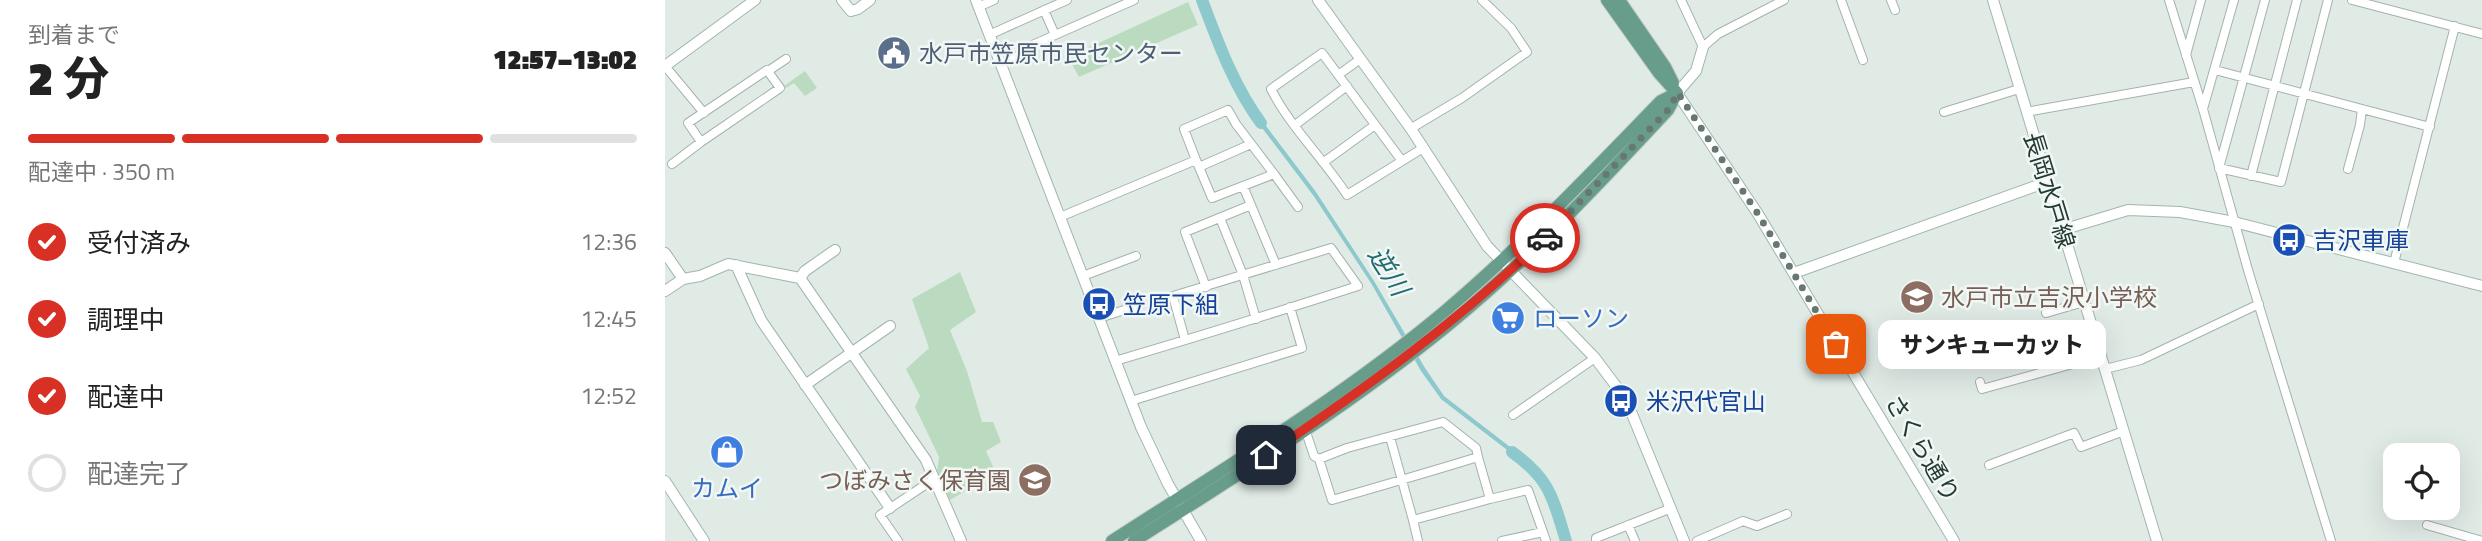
<!DOCTYPE html>
<html lang="ja">
<head>
<meta charset="utf-8">
<style>
	:root { --surface:#fff; --page:#f2f2f2; --text:#222; --muted:#767676; --line:#e0e0e0; --accent:#d93025 }
	body { margin:0; font-family:"Titillium Web","Noto Sans JP",sans-serif; background:var(--page); color:var(--text); height:100vh; display:flex; flex-direction:column; font-size:26px; white-space:nowrap }
	* { box-sizing:border-box; margin:0 }
	p { font-size:23px; color:var(--muted) }
	.icon { flex:none; width:38px; height:38px; fill:none; stroke:currentColor; stroke-width:2; stroke-linecap:round; stroke-linejoin:round }
	.map { position:relative; flex:1; overflow:hidden }
	.drawer { display:flex; flex-direction:column; background:var(--surface); width:665px }
	.drawer>* { flex:none }
	.buttons { position:absolute; left:1718px; top:443px; display:grid; gap:14px }
	.buttons a { display:grid; place-items:center; width:77px; height:77px; border-radius:14px; background:var(--surface); box-shadow:0 7px 28px #0002; font-size:35px }
	.pin { position:absolute; display:grid; place-items:center; width:60px; height:60px; color:#fff; margin:-30px; border-radius:14px; box-shadow:0 4px 10px #0006 }
	.courier { position:absolute; display:grid; place-items:center; width:70px; height:70px; margin:-35px; border:5px solid #d93025; border-radius:50%; background:#fff; color:#222; box-shadow:0 2px 9px #0007 }
	.bubble { position:absolute; height:49px; border-radius:14px; background:var(--surface); box-shadow:0 7px 28px #0002; font-size:23px; font-weight:800; line-height:49px; text-align:center }
	.head em { font-style:normal; font-weight:800 }
	.head div { display:flex; flex-direction:column-reverse }
	.head { display:flex; align-items:center; justify-content:space-between; height:119px; padding:0 28px }
	h1 { font-size:46px; font-weight:800; line-height:52px }
	.bar { display:grid; grid-template-columns:repeat(4,1fr); gap:10px 7px; align-content:center; height:84px; padding:0 28px }
	.bar i { height:9px; border-radius:5px; background:var(--line) }
	.bar .active { background:var(--accent) }
	.bar p { grid-column:span 4 }
	ol { padding:0 28px; list-style:none }
	li { display:flex; align-items:center; gap:21px; height:77px }
	li p { margin-inline-start:auto }
	li .icon { padding:7px; border-radius:50%; background:var(--accent); color:#fff; stroke-width:4 }
	li:last-child { color:var(--muted) }
	li i { width:38px; height:38px; border:4px solid var(--line); border-radius:50% }
	main { display:flex; flex:1; min-height:0 }
	.map>svg:first-child { display:block }
</style>
</head>
<body>
<main>
<section class="drawer">
<div class="head"><div><h1>2 分</h1><p>到着まで</p></div><em>12:57–13:02</em></div>
<div class="bar"><i class="active"></i><i class="active"></i><i class="active"></i><i></i><p>配達中 · 350 m</p></div>
<ol>
<li><svg class="icon" aria-label="check" viewBox="0 0 24 24"><path d="M5 12l5 5 9-10"/></svg>受付済み<p>12:36</p></li>
<li><svg class="icon" aria-label="check" viewBox="0 0 24 24"><path d="M5 12l5 5 9-10"/></svg>調理中<p>12:45</p></li>
<li><svg class="icon" aria-label="check" viewBox="0 0 24 24"><path d="M5 12l5 5 9-10"/></svg>配達中<p>12:52</p></li>
<li><i></i>配達完了</li>
</ol>
</section>
<div class="map">
<svg width="1817" height="541" viewBox="0 0 1817 541">
	<rect width="100%" height="100%" fill="#e1ebe6"/>
	<path fill="#bbdbc1" d="M 523,2 L 533,25 L 414,77 L 403,57 Z
		M 140,71 L 152,88 L 140,96 L 129,83 L 121,88 L 119,86 Z
		M 295,272 L 311,312 L 285,330 L 302,371 L 317,422 L 328,422 L 336,442 L 321,451 L 331,473 L 285,500 L 272,472 L 274,457 L 250,407 L 255,396 L 241,369 L 264,348 L 247,299 Z"/>
	<path fill="#8cc8cc" d="M 589,110 L 651,192 L 709,281 L 760,368 L 779,396 L 862,460 L 859,463 L 776,399 L 756,371 L 706,283 L 648,195 L 585,112 Z"/>
	<g fill="none" stroke-linecap="round" stroke-linejoin="round">
		<path stroke="#8cc8cc" stroke-width="12" d="M 537,0 C 553,42 569,87 596,123
			M 847,452 C 885,479 888,498 901,541"/>
		<g stroke="#a4b2ac" stroke-width="10">
			<path id="street" d="M 1016,0 L 1038,47 L 1053,34 L 1119,0
				M 1176,0 L 1198,60
				M 1226,0 L 1230,10
				M 1504,0 L 1538,109 L 1583,270 L 1666,541
				M 1600,0 L 1554,168 L 1616,182 L 1663,0
				M 1687,0 L 1817,34
				M 313,7 L 329,0
				M 379,10 L 390,35
				M 324,35 L 402,0
				M 1521,55 L 1536,0
				M 335,64 L 352,57 L 363,47 L 469,0
				M 0,66 L 39,113
				M 102,70 L 115,88 L 36,142 L 23,123 Z
				M 1550,70 L 1765,127
				M 103,71 L 121,59
				M 673,75 L 694,60
				M 1538,109 L 1569,0
				M 1279,112 L 1354,89
				M 1361,112 L 1529,82
				M 630,125 L 682,86
				M 745,129 L 797,98 L 862,52 L 846,28 L 817,0
				M 737,161 L 657,53 L 606,89 C 625,127 659,159 682,195 L 758,148
				M 659,162 L 710,125
				M 7,164 L 36,142
				M 534,167 L 586,144
				M 1683,169 L 1695,125 L 1697,109
				M 609,174 L 633,207
				M 1586,176 L 1632,0
				M 578,186 L 611,265
				M 395,217 L 531,160 L 519,129 L 563,110 L 571,124 L 609,174 L 547,198 L 531,160
				M 555,218 L 578,275 L 591,319
				M 1729,263 L 1790,26
				M 418,276 L 471,256
				M 541,287 L 520,232 L 586,205
				M 1381,313 L 1419,302
				M 434,318 L 472,306
				M 450,361 C 532,337 612,312 693,286 L 666,248 L 508,296 L 520,340
				M 1440,369 L 1476,360 L 1594,304
				M 1315,382 L 1317,389 L 1415,362 L 1435,354
				M 466,401 L 637,348 L 625,307
				M 848,415 L 930,358
				M 640,429 L 649,456 L 654,459 L 667,500 C 716,486 764,472 813,457 L 825,499 L 748,520 L 725,437
				M 654,459 L 682,448 L 778,422 L 811,448 L 813,457
				M 1324,465 L 1409,433 L 1416,447 L 1459,431
				M 825,499 L 863,490 L 878,532
				M 748,520 L 753,541
				M 963,525 L 970,541
				M 1762,525 L 1817,541
				M 233,541 L 215,515 L 269,479
				M 837,541 L 878,532 L 881,541
				M 931,541 L 931,538 L 1004,509
				M 1032,541 L 1078,521 L 1092,526 L 1122,514"/>
		</g>
		<g stroke="#a1b6ac" stroke-width="12">
			<path id="secondary" d="M 177,0 L 186,11 L 193,9 L 205,0
				M 311,0 L 476,427 L 503,484 L 536,541
				M 653,0 L 746,129 L 822,246 L 930,358 L 951,386 L 967,414 L 1019,541
				M 1328,0 L 1492,541
				M 1038,47 L 1031,71 L 1012,93 L 1093,214 L 1289,541
				M 0,66 L 90,0
				M 1397,230 L 1463,210 L 1515,212 L 1569,222 L 1817,286
				M 0,253 L 18,279 L 35,276 L 63,264 L 135,278 L 261,460 L 296,541
				M 71,265 L 96,320 L 225,508
				M 1129,273 L 1382,182
				M 135,278 L 140,271 L 170,250
				M 0,291 L 18,279
				M 140,385 L 225,326
				M 0,481 L 39,541"/>
		</g>
		<g stroke="#c1c8c6" stroke-width="14">
			<path id="primary" d="M 942,0 L 994,73 L 1012,93
				M 954,0 L 1000,67 L 1008,83
				M 447,541 C 560,468 676,398 779,312 C 856,247 926,173 996,101 L 1012,93
				M 469,541 C 576,473 685,405 783,325 C 863,260 933,185 1003,110 L 1012,93"/>
		</g>
		<use href="#street" stroke="#fff" stroke-width="8"/>
		<use href="#secondary" stroke="#fff" stroke-width="10"/>
		<use href="#primary" stroke="#689d8b" stroke-width="12"/>
	</g>
	<g fill="none" stroke-linecap="round" stroke-linejoin="round">
		<path stroke="#667871" stroke-width="7" stroke-dasharray="0 12.6" d="M 880,238 L 1003,110 L 1013,93 L 1093,214 L 1171,344"/>
		<path stroke="#d93025" stroke-width="9" d="M 601,455 C 700,389 794,321 880,238"/>
	</g>
	<defs>
		<g id="civic-disc" transform="scale(1.75)"><circle r="9.5" fill="#5c6f8a" stroke="#f1f7f4"/><path d="M-.6-6.5H3V-4.5H.6V-3L4-1V1h2V6H-6V1h2V-1L-.6-3ZM-1.2 2.5V6h2.4V2.5Z" fill="#fff"/></g>
		<g id="bus-disc" transform="scale(1.75)"><circle r="9.5" fill="#1a4fb4" stroke="#f1f7f4"/><path d="M-5-6H5V4H4V6H2V4H-2V6H-4V4H-5ZM-3.5-4V0h7V-4ZM-3.5 1.2v1.5H-2V1.2ZM2 1.2v1.5H3.5V1.2Z" fill="#fff"/></g>
		<g id="school-disc" transform="scale(1.75)"><circle r="9.5" fill="#8d6e63" stroke="#f1f7f4"/><path d="M0-5L7-2L0 1L-7-2ZM-4 1L0 2.5L4 1V4Q0 6-4 4Z" fill="#fff"/></g>
		<g id="supermarket-disc" transform="scale(1.75)"><circle r="9.5" fill="#3f7fe0" stroke="#f1f7f4"/><path d="M-6-5.5h2.5l.6 2H6L4.5 2H-2.5L-4.4-4H-6ZM-1.5 3.2a1.3 1.3 0 1 0 .1 0ZM3 3.2a1.3 1.3 0 1 0 .1 0Z" fill="#fff"/></g>
		<g id="shop-disc" transform="scale(1.75)"><circle r="9.5" fill="#3f7fe0" stroke="#f1f7f4"/><path d="M-5-2.5h2.3a2.7 3.5 0 0 1 5.4 0H5L5.5 6h-11ZM-1.5-2.5h3a1.5 2.3 0 0 0-3 0Z" fill="#fff"/></g>
	</defs>
	<g fill-rule="evenodd">
		<use href="#civic-disc" x="229" y="53"/>
		<use href="#bus-disc" x="1624" y="240"/>
		<use href="#school-disc" x="1252" y="297"/>
		<use href="#bus-disc" x="434" y="304"/>
		<use href="#supermarket-disc" x="843" y="318"/>
		<use href="#bus-disc" x="956" y="401"/>
		<use href="#shop-disc" x="62" y="452"/>
		<use href="#school-disc" x="370" y="480"/>
	</g>
	<g text-anchor="middle" dominant-baseline="central" stroke-width="5" stroke-linejoin="round" paint-order="stroke">
		<g font-size="24" fill="#4e5e75" stroke="#f1f7f4" text-anchor="start">
			<text x="254" y="53">水戸市笠原市民センター</text>
		</g>
		<g font-size="24" fill="#233a32" stroke="#f1f7f4">
			<text transform="translate(1385 190) rotate(73)">長岡水戸線</text>
			<text transform="translate(1258 448) rotate(59)">さくら通り</text>
		</g>
		<g font-size="24" fill="#164399" stroke="#f1f7f4" text-anchor="start">
			<text x="1648" y="240">吉沢車庫</text>
			<text x="458" y="304">笠原下組</text>
			<text x="981" y="401">米沢代官山</text>
		</g>
		<g font-size="24" fill="#785e54" stroke="#f1f7f4" text-anchor="start">
			<text x="1276" y="297">水戸市立吉沢小学校</text>
			<text x="346" y="480" text-anchor="end">つぼみさく保育園</text>
		</g>
		<g font-size="24" fill="#366cbe" stroke="#f1f7f4" text-anchor="start">
			<text x="868" y="318">ローソン</text>
			<text x="62" y="488" text-anchor="middle">カムイ</text>
		</g>
		<g font-size="26" font-style="italic" fill="#216b72" stroke="#f1f7f4">
			<text transform="translate(724 271) rotate(58)">逆川</text>
		</g>
	</g>
</svg>
<div class="buttons">
<a><svg class="icon" aria-label="locate" viewBox="0 0 24 24"><circle cx="12" cy="12" r="6"/><path d="M12 2v4M12 18v4M2 12h4M18 12h4"/></svg></a>
</div>
<div class="pin" style="left:1171px;top:344px;background:#ea580c"><svg class="icon" aria-label="bag" viewBox="0 0 24 24"><path d="M5 8h14l-1 12H6zM9 8a3 3 0 0 1 6 0"/></svg></div>
<div class="pin" style="left:601px;top:455px;background:#1f2937"><svg class="icon" aria-label="home" viewBox="0 0 24 24"><path d="M3 11l9-7 9 7M6 9v11h12V9"/></svg></div>
<div class="courier" style="left:880px;top:238px"><svg class="icon" aria-label="car" viewBox="0 0 24 24"><path d="M5 17H2v-5l4-1 3-4h7l3 4 3 1v5h-3M9 17h6M6 11h13"/><circle cx="7" cy="17" r="2"/><circle cx="17" cy="17" r="2"/></svg></div>
<div class="bubble" style="left:1213px;top:320px;width:228px">サンキューカット</div>
</div>
</main>
</body>
</html>
